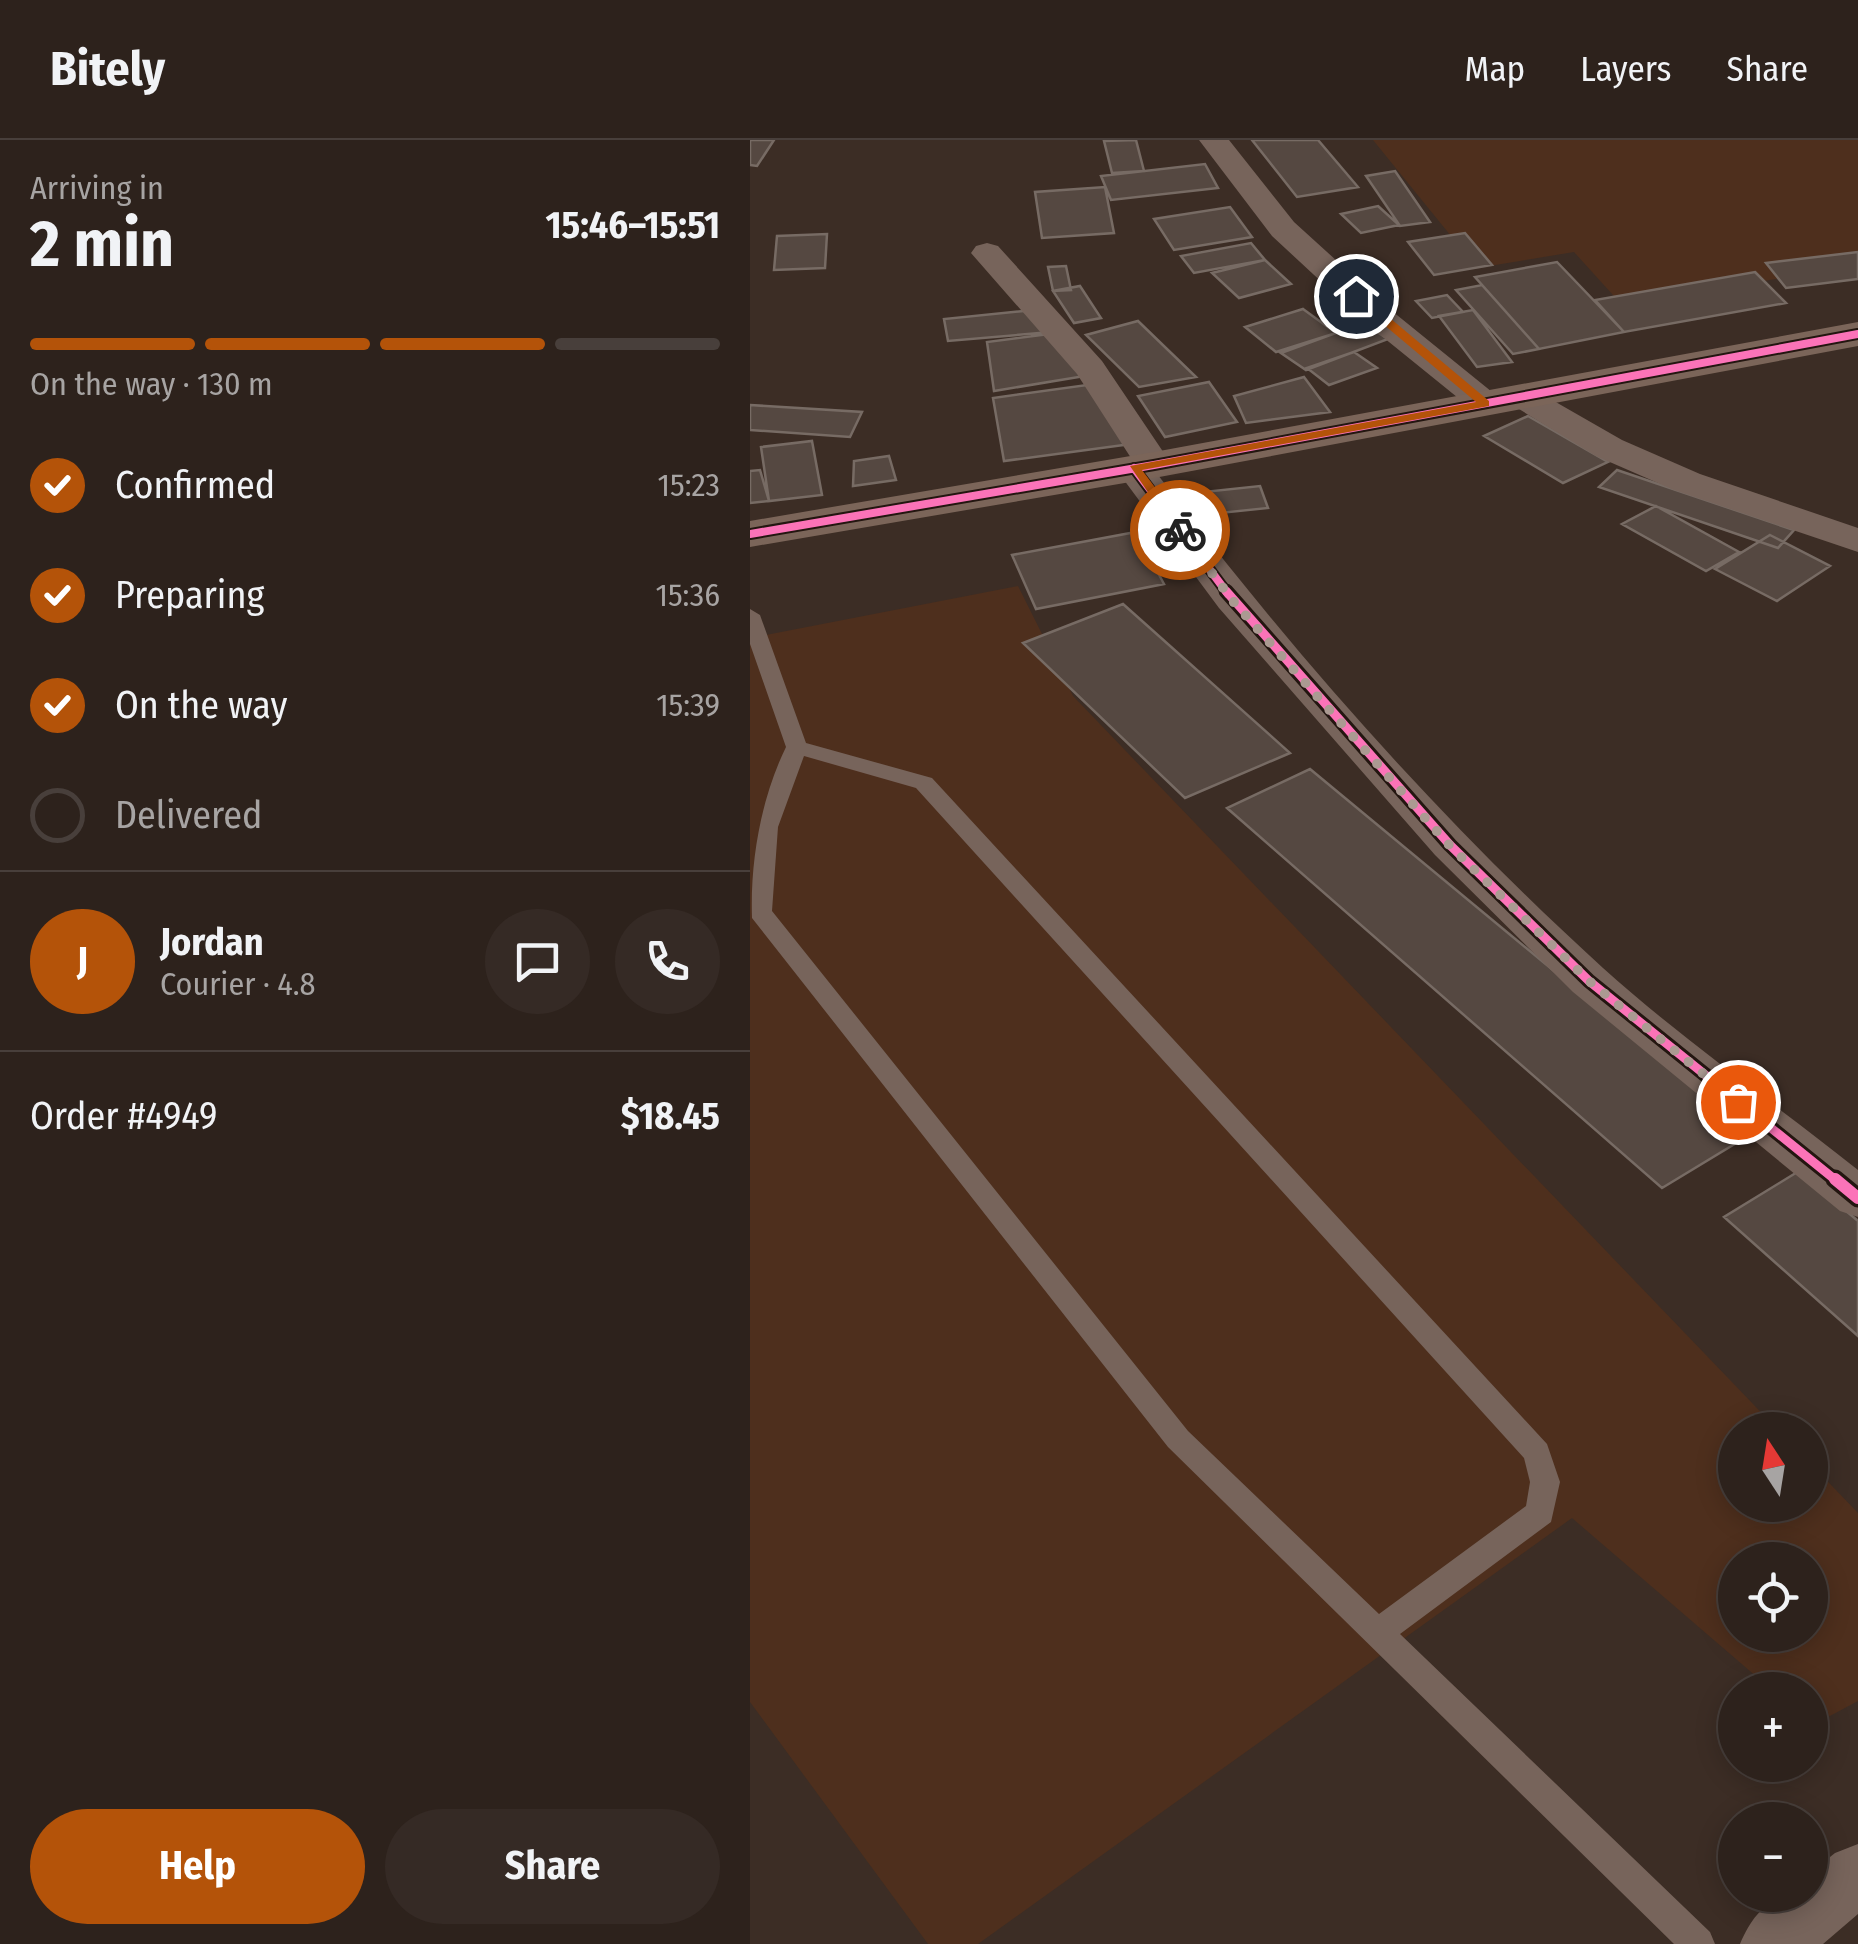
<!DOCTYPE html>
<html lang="en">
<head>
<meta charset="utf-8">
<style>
	:root { --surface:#2d221c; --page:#352a25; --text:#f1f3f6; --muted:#a7a4a3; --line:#483f3b; --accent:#b45309 }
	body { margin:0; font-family:"Fira Sans Condensed",sans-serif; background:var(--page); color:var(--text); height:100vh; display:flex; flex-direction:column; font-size:38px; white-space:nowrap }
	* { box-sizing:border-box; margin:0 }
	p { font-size:32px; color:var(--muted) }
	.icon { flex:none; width:55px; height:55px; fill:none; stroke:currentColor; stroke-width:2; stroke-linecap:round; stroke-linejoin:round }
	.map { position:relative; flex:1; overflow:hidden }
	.side { display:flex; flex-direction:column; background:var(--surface); width:750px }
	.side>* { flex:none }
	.needle { width:65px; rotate:348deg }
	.fabs { position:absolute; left:968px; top:1272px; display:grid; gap:20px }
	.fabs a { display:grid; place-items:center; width:110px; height:110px; border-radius:50%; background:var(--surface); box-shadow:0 5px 25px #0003,0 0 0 2px var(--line); font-size:50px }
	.pin { position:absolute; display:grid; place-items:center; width:85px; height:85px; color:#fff; margin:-42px; border:5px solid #fff; border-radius:50%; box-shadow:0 2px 10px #0007 }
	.courier { position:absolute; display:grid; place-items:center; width:100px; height:100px; margin:-50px; border:8px solid #b45309; border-radius:50%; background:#fff; color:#222; box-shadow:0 2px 12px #0007 }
	.head em { font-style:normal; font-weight:700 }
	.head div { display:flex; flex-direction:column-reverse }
	.head { display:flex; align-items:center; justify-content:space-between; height:170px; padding:0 30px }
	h1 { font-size:65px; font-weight:700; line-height:75px }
	.bar { display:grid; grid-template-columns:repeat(4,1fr); gap:15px 10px; align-content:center; height:120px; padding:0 30px }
	.bar i { height:12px; border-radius:8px; background:var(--line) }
	.bar .selected { background:var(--accent) }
	.bar p { grid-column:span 4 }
	.line { display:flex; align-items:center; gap:25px; padding:0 30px; border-top:2px solid var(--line) }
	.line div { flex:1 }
	.round { display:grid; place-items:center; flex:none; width:105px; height:105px; border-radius:52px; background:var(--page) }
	ol { padding:0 30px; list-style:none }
	li { display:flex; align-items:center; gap:30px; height:110px }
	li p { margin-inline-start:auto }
	li .icon { padding:10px; border-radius:50%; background:var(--accent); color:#fff; stroke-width:4 }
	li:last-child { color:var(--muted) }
	li i { width:55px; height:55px; border:5px solid var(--line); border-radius:50% }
	.button { display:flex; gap:20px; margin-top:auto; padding:20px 30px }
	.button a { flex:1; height:115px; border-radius:60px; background:var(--accent); color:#fff; font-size:40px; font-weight:700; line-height:115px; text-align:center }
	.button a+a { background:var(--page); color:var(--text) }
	header { display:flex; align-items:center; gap:60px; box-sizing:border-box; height:140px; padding:0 50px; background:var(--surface); border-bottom:2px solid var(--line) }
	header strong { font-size:48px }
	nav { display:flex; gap:55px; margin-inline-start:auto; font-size:35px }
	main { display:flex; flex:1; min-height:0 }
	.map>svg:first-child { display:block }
</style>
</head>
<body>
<header>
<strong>Bitely</strong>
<nav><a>Map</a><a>Layers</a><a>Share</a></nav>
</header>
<main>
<section class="side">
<div class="head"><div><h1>2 min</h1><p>Arriving in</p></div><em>15:46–15:51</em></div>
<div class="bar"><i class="selected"></i><i class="selected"></i><i class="selected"></i><i></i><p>On the way · 130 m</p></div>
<ol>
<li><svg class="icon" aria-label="check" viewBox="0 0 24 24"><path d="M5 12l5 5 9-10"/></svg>Confirmed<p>15:23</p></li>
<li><svg class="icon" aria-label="check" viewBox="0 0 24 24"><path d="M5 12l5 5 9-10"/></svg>Preparing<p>15:36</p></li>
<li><svg class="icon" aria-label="check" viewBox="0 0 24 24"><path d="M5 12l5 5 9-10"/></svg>On the way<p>15:39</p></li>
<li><i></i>Delivered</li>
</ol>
<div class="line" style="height:180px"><b class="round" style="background:var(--accent);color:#fff">J</b><div><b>Jordan</b><p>Courier · 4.8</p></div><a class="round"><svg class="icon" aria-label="chat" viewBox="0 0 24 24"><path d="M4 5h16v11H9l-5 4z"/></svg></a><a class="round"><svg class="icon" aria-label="phone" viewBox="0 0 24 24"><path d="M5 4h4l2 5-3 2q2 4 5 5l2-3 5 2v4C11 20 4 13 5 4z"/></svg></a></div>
<div class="line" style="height:130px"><div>Order #4949</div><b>$18.45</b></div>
<div class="button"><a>Help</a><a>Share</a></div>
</section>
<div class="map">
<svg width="1108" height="1804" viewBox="0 0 1108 1804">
	<rect width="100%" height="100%" fill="#3c2d25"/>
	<path fill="#4e2f1d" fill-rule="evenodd" d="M 623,0 L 1108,0 L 1108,125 L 872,165 L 824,112 L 727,128 Z
		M 268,446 L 323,556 L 1028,1290 L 985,1290 L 985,1365 L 1060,1365 L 1060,1323 L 1108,1373 L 1108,1561 L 1063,1585 L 1060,1550 L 1022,1550 L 822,1378 L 228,1804 L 178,1804 L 0,1562 L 0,498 ZM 985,1420 L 1060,1420 L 1060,1495 L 985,1495 Z"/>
	<path fill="#554841" stroke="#776b64" stroke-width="2.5" d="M 0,0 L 24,0 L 7,26 L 0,25 Z
		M 386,0 L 394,31 L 362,33 L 354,1 Z
		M 502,0 L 568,0 L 608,47 L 547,57 Z
		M 455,24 L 468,48 L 361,60 L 351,36 Z
		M 645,31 L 680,82 L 650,86 L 616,36 Z
		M 355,47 L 364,93 L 292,98 L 285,52 Z
		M 628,66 L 649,85 L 611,93 L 591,74 Z
		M 480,67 L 502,97 L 424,110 L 404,79 Z
		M 715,93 L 742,125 L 684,135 L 658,102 Z
		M 77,94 L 75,128 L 24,130 L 27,96 Z
		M 501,103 L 515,120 L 444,133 L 431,116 Z
		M 1108,112 L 1108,139 L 1036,148 L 1016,123 Z
		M 515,120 L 541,144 L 489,158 L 462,133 Z
		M 807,122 L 874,192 L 789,209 L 725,137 Z
		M 316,126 L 321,150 L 303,151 L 298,127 Z
		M 1005,132 L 1036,163 L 874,192 L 845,160 Z
		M 732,145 L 789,209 L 763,214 L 706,150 Z
		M 330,146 L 351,178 L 324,183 L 303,151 Z
		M 697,155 L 713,172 L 682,178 L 666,161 Z
		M 553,169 L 586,193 L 526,212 L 495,187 Z
		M 284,170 L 301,192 L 198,201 L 194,179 Z
		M 723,170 L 762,222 L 727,227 L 689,176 Z
		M 388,181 L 446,237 L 389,247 L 336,195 Z
		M 613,183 L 638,199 L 556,230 L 531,213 Z
		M 299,194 L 341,235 L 244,251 L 237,202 Z
		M 604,212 L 627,228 L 579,245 L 557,228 Z
		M 554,237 L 580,272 L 496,283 L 484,256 Z
		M 459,242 L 487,282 L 415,297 L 388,256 Z
		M 344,244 L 381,304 L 254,321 L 243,258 Z
		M 0,265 L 112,272 L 100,297 L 0,290 Z
		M 778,276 L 858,322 L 813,343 L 734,296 Z
		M 62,301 L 72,355 L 19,361 L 11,307 Z
		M 139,316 L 146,340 L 103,346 L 104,321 Z
		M 10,330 L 19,361 L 0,363 L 0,331 Z
		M 867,330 L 1044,390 L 1028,408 L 849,347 Z
		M 510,346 L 518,368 L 451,375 L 444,353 Z
		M 906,366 L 989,412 L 956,431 L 872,384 Z
		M 386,392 L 414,444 L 286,469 L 262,415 Z
		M 1020,395 L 1080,426 L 1027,461 L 965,429 Z
		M 373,464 L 540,613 L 435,658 L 273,503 Z
		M 560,629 L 1001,994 L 912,1048 L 477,668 Z
		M 1049,1031 L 1108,1081 L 1108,1196 L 974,1077 Z"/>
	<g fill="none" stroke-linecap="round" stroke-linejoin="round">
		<path fill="#77645b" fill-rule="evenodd" d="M 0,469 L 10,475 L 56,603 L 182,638 L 797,1304 L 810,1342 L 801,1382 L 650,1494 L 960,1792 L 965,1804 L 924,1804 L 418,1307 L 2,778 C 0,721 11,658 36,607 L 0,504 ZM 54,616 L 166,648 L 774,1318 L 780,1342 L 776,1366 L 629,1474 L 438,1291 L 22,771 L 28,687 Z"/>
		<path fill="#77645b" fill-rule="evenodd" d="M 449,0 L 479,0 L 544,82 L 642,171 L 747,256 L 752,263 L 747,270 L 735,273 L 723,270 L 618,185 L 522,96 Z
			M 237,103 L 248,106 L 352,221 L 422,325 L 417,333 L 408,335 C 541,511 690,680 853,828 C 933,900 1024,963 1108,1030 L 1108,1077 L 1090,1071 L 823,852 L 685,715 L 469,468 L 371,336 L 366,328 L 371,320 L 381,318 L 327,234 L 221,113 L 226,106 Z
			M 771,246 L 783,249 L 872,300 L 950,334 L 1108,388 L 1108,412 L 924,350 L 846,316 L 759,263 L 754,256 L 759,249 Z
			M 1108,1704 L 1108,1774 L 1073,1804 L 990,1804 C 1005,1769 1022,1755 1060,1755 L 1060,1733 L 1085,1713 Z"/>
		<path fill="#7b6559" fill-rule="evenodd" d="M 1108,182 L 1108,206 L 404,338 L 0,407 L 0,381 L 404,312 Z"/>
		<g stroke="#231610" stroke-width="12">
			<path id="cycleway-far2" d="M 384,328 L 478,454
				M 0,394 L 404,325 L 1108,194"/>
		</g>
		<g stroke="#231610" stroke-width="15">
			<path id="cycleway-far1" d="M 476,451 L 700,705 L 839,841 L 1088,1042"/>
		</g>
		<g stroke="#231610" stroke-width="19">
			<path id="cycleway" d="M 1085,1039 L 1108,1058"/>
		</g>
		<use href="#cycleway-far2" stroke="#fb73b8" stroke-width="8"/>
		<use href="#cycleway-far1" stroke="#fb73b8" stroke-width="9"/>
		<use href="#cycleway" stroke="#fb73b8" stroke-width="12"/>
	</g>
	<path fill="#b45309" d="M 602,153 L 610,153 L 739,261 L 739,266 L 392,330 L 437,390 L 426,393 L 380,326 L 726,262 L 602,158 Z"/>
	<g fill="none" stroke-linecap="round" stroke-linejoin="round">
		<path stroke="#ab9a92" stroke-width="10" stroke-dasharray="0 18" d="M 430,390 L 482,460 L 700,706 L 839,841 L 988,962"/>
	</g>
</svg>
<div class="fabs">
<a><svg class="needle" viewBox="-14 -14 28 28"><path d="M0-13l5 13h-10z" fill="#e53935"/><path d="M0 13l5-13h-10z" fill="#a7a4a3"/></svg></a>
<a><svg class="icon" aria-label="locate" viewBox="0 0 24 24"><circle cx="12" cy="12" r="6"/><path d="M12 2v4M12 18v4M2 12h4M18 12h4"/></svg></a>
<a>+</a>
<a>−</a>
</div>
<div class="pin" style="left:988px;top:962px;background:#ea580c"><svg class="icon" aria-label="bag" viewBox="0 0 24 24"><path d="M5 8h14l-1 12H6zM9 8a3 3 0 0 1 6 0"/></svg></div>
<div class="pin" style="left:606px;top:156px;background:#1f2937"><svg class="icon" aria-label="home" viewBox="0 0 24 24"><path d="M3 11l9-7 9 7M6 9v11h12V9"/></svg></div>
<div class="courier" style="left:430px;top:390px"><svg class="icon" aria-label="bike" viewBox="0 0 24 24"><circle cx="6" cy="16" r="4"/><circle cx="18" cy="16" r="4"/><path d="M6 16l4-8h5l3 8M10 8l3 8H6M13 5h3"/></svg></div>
</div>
</main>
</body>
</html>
